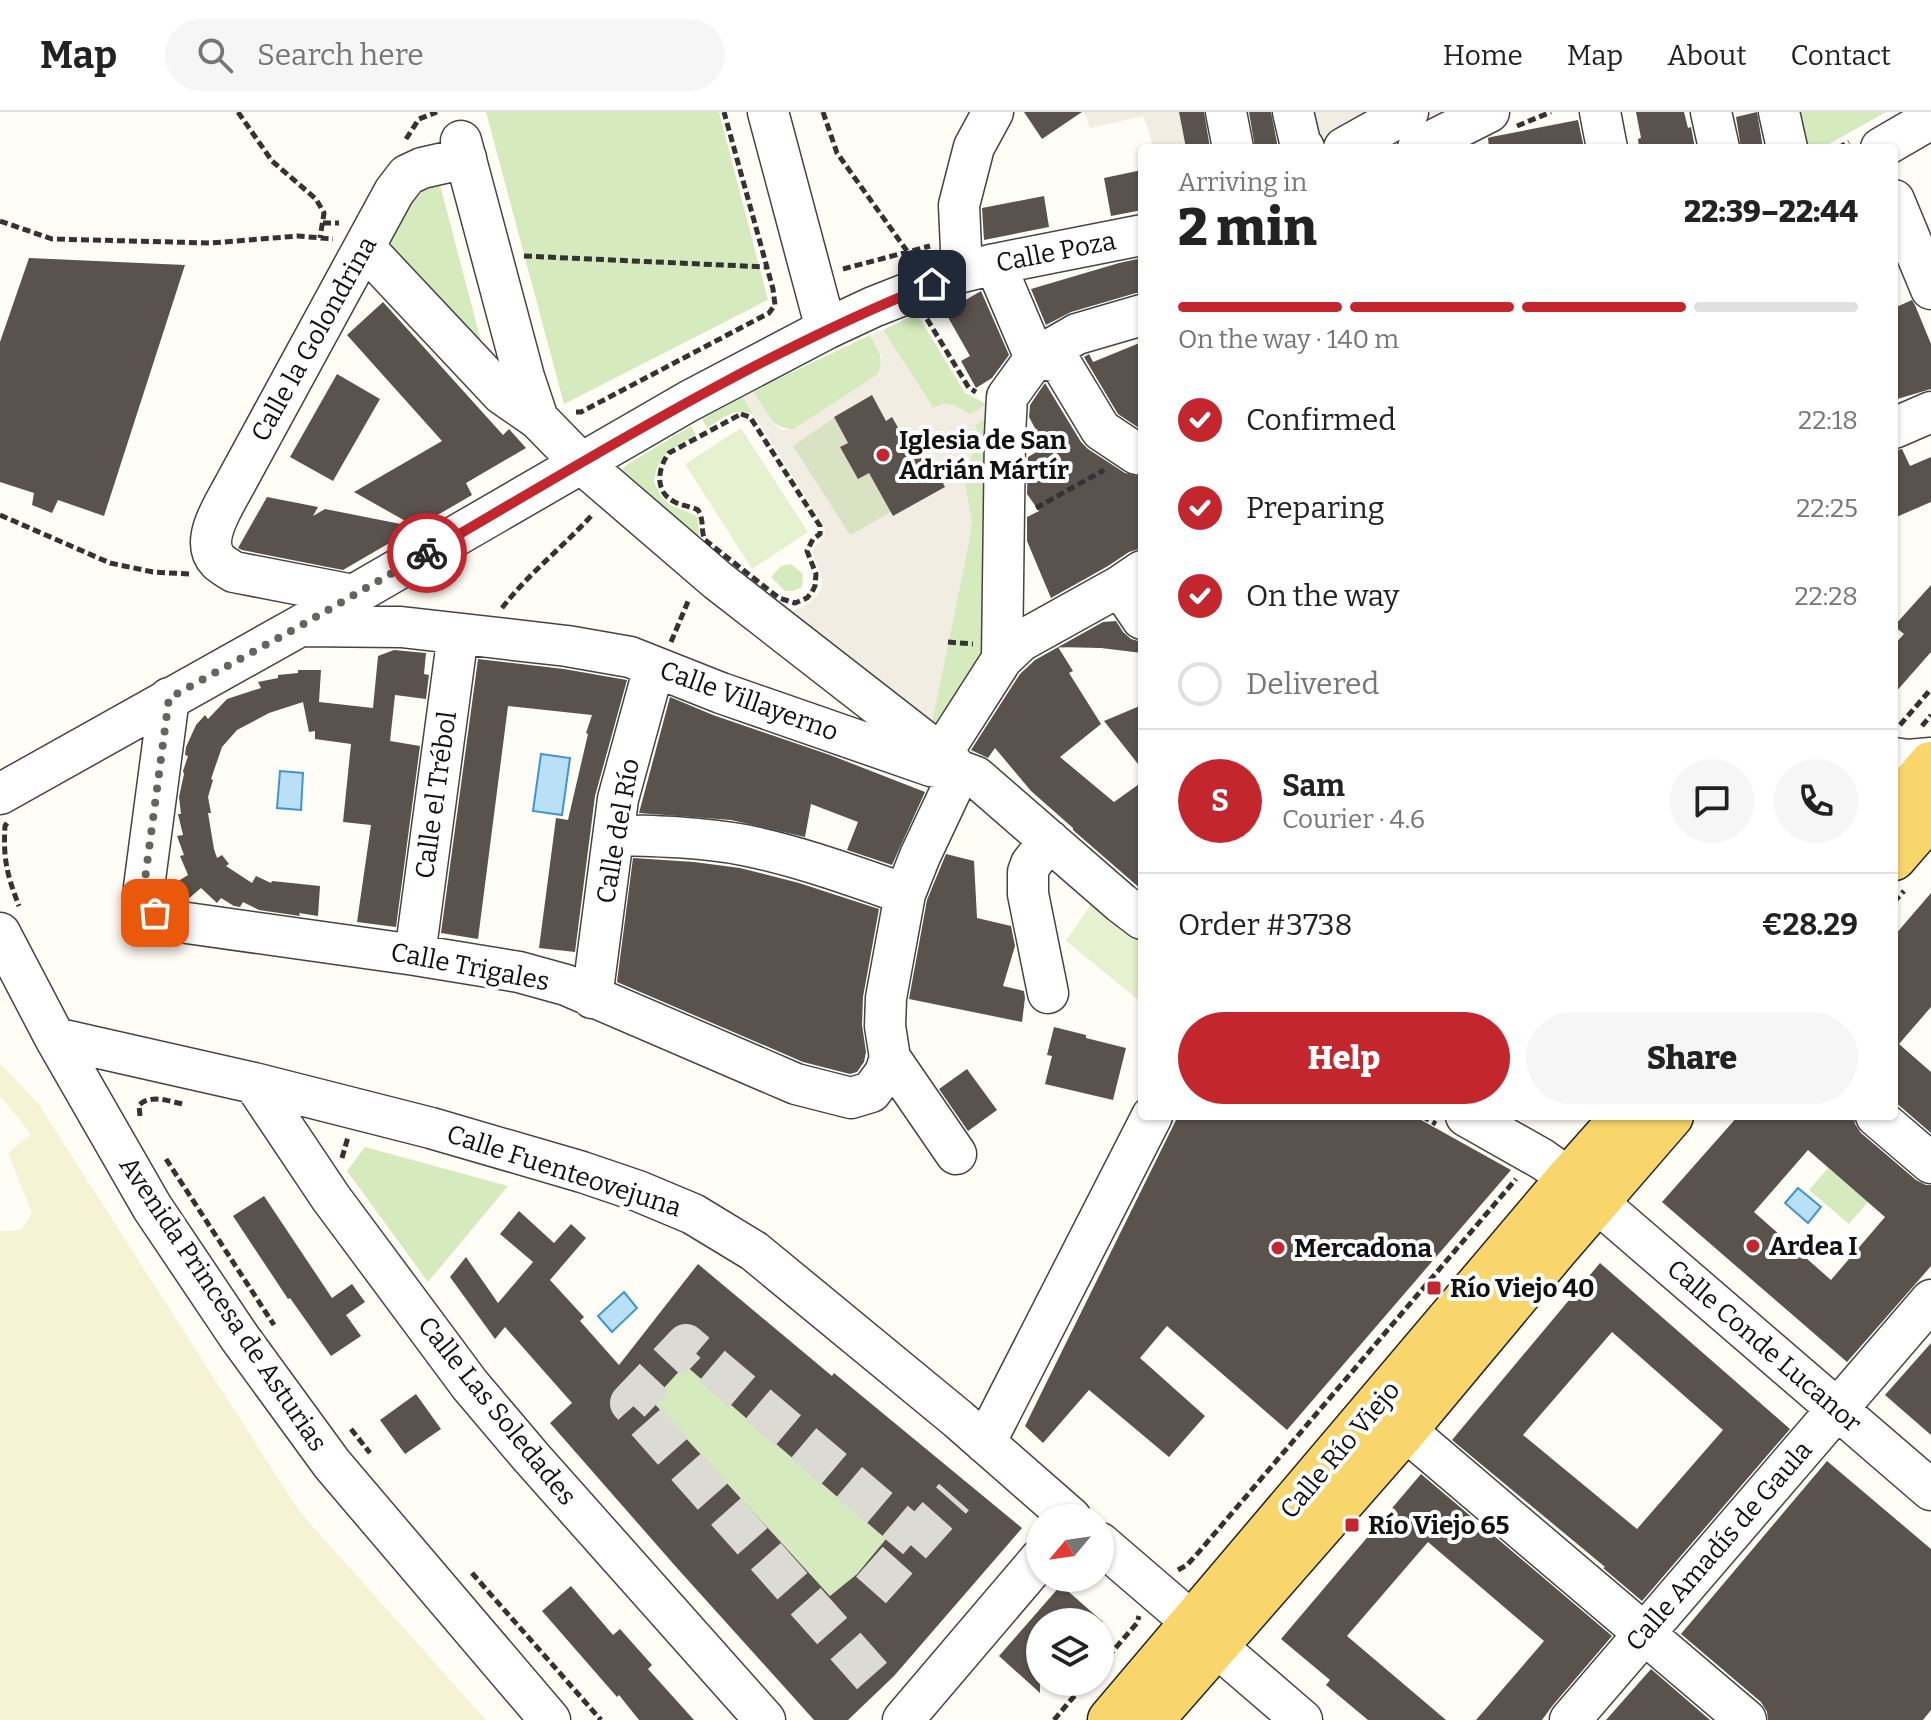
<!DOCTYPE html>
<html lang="en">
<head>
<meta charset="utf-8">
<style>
	:root { --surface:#fff; --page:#f6f6f6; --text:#222; --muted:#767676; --line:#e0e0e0; --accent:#c4262e }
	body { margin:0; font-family:Bitter,serif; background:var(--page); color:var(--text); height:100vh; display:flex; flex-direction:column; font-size:30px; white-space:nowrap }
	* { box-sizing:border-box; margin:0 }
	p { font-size:26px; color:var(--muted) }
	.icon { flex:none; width:44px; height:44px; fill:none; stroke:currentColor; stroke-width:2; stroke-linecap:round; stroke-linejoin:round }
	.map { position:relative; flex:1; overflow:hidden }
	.side { position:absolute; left:1138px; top:32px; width:760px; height:976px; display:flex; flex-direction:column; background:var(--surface); border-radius:8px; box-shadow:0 2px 6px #0004 }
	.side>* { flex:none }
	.needle { width:52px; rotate:241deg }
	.tools { position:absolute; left:1026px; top:1392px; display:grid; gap:16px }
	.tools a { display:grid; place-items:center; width:88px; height:88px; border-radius:50%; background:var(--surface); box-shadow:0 2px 6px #0004; font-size:40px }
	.pin { position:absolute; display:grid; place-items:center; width:68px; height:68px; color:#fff; margin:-34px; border-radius:16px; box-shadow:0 4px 12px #0006 }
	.courier { position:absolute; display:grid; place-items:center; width:80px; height:80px; margin:-40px; border:6px solid #c4262e; border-radius:50%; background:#fff; color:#222; box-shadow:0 2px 10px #0007 }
	.head em { font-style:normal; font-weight:800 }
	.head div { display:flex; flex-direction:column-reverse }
	.head { display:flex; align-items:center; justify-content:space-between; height:136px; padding:0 40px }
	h1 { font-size:52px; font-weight:800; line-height:60px }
	.bar { display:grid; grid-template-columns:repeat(4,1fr); gap:12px 8px; align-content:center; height:96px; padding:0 40px }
	.bar i { height:10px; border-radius:6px; background:var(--line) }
	.bar .active { background:var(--accent) }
	.bar p { grid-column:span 4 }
	.line { display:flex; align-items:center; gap:20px; padding:0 40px; border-top:2px solid var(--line) }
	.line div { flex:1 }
	.round { display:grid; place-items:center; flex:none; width:84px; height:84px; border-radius:42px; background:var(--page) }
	ol { padding:0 40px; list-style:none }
	li { display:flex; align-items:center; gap:24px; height:88px }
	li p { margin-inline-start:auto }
	li .icon { padding:8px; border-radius:50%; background:var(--accent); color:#fff; stroke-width:4 }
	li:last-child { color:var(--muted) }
	li i { width:44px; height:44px; border:4px solid var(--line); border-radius:50% }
	.button { display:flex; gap:16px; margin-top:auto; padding:16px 40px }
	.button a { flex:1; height:92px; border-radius:48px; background:var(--accent); color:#fff; font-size:32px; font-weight:800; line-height:92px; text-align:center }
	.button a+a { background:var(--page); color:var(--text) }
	header { display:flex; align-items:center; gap:48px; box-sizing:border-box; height:112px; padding:0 40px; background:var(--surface); border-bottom:2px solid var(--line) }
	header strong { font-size:38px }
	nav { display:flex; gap:44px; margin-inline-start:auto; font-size:28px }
	.search { width:560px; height:72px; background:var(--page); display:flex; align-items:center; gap:20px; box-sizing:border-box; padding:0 28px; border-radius:44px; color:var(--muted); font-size:30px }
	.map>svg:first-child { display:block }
</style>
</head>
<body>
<header>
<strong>Map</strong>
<div class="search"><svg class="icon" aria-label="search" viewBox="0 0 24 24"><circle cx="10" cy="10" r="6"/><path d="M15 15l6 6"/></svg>Search here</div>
<nav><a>Home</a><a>Map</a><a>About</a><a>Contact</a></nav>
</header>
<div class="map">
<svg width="1931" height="1608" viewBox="0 0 1931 1608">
	<rect width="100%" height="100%" fill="#fffdf5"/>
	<path fill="#f6f3d4" d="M 0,951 L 39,993 L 299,1399 L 486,1608 L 0,1608 L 0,1119 L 21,1118 L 32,1101 L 8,1041 L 31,1022 L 0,984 Z"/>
	<path fill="#d5ebbd" d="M 486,0 L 719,0 L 768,188 L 564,292 Z
		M 1788,0 L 1886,0 L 1822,36 L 1796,36 Z
		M 439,69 L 487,252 L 378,129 L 402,82 Z
		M 912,204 L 919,205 L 965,281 L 987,292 L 970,303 C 958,294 948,291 933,296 L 883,218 Z
		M 870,223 C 878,238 886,246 877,263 L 794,317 C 771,318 764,297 753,279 Z
		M 743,285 L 754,303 C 735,294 724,306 707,316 L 702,307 Z
		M 993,302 L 987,550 L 941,622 L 931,614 L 965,449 L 972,410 L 962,357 L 971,346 L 975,313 Z
		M 691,314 L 696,323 C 672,336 658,341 654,370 L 662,386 L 670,393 L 695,403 L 698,407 L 700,433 L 624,367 L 622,359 L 625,354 Z
		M 791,452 L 803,462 L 802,475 L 793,479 L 785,479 L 771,465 L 781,454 Z
		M 365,1035 L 508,1074 L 428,1170 L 347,1059 Z
		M 1828,1056 L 1868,1090 L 1849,1112 L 1809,1078 Z
		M 685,1253 L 886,1427 L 857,1462 L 830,1484 L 652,1289 Z"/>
	<path fill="#d9e3c4" d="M 834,305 L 848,331 L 841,335 L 869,361 L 891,400 L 850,424 L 792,334 Z"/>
	<path fill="#e6f2cf" d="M 741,316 L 808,420 L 752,457 L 685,352 Z
		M 1098,782 L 1142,819 L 1142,891 L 1066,829 Z"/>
	<path fill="#f1ede2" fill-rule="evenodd" d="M 1084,0 L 1179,0 L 1186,36 L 1154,36 L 1143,4 L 1090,16 Z
		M 1283,0 L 1446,0 L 1384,36 L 1291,36 Z
		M 883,218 L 933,296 L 943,292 L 954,293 L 970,303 L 987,292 L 993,302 L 975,313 L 978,324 L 975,339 L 962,357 L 972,410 L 965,449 L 931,614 L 788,500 L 805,494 L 817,484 L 821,477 L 822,467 L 812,440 L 816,432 L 822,429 L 825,424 L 824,415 L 743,285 L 753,279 L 775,313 L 783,318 L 794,317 L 877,263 L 880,256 L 882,245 L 870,223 ZM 872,283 L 886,309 L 893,306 L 904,326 L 910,323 L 927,353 L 932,351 L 945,375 L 894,404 L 891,400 L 850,423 L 793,334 L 834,305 Z"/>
	<path fill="#b9e0f7" stroke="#3f96cf" stroke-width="2" d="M 541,642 L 570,646 L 562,703 L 533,699 Z
		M 280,659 L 303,661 L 301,698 L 277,696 Z
		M 1798,1076 L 1821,1095 L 1808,1111 L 1785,1091 Z
		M 624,1180 L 637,1196 L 612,1220 L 598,1204 Z"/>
	<path fill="#5a524d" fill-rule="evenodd" d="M 1024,0 L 1082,0 L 1042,27 Z
		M 1179,0 L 1204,0 L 1210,36 L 1186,36 Z
		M 1249,0 L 1271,0 L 1278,36 L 1255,36 Z
		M 1636,0 L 1684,0 L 1688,16 L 1691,15 L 1695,36 L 1639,36 L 1638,27 L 1641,26 Z
		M 1757,0 L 1763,36 L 1741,36 L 1736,5 Z
		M 1578,8 L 1584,36 L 1489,36 L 1488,26 L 1491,25 Z
		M 1142,58 L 1142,98 L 1111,104 L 1104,66 Z
		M 1044,84 L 1049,115 L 984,128 L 982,96 Z
		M 29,146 L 185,153 L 104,404 L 58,388 L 52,401 L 32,393 L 34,381 L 0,370 L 0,230 Z
		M 1142,146 L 1142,181 L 1136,181 L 1071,200 L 1046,213 L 1031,177 L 1119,151 Z
		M 981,179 L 1009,243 L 992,266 L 976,276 L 961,249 L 970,244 L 945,200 Z
		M 1912,188 L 1915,193 L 1931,232 L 1931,277 L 1894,288 L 1894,196 Z
		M 383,190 L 503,323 L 509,317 L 526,336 L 466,371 L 472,383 L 343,458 L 242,438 L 238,436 L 267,385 L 318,395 L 313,404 L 325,397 L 416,415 L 354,380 L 442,329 L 347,223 Z
		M 1142,230 L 1142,318 L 1118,302 L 1084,245 L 1089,242 L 1093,250 Z
		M 337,262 L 380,287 L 333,369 L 290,345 Z
		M 1045,271 L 1081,330 L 1088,337 L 1125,361 L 1142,365 L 1142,436 L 1129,440 L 1108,454 L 1051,486 L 1027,429 L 1027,405 L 1039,399 L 1027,382 L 1028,345 L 1045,335 L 1029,305 L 1030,293 Z
		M 872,283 L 886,309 L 892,305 L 904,326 L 910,323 L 927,353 L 932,350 L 945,375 L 893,404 L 869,361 L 858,367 L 840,335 L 848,331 L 834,305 Z
		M 1902,337 L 1910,354 L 1931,345 L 1931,390 L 1894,406 L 1894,339 Z
		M 1931,473 L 1931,540 L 1894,582 L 1894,533 L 1904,522 L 1894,514 Z
		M 1116,509 L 1123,520 L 1131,527 L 1142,530 L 1142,541 L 1101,536 L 1058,535 L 1073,559 L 1069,561 L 1101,612 L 1060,645 L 1114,690 L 1142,670 L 1142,778 L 1073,718 L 1073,716 L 1031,679 L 995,636 L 988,646 L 971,638 L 1020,562 L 1035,548 L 1103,510 Z
		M 394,538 L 426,541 L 424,562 L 429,563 L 426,587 L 395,583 L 390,629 L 420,634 L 396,815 L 357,810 L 371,713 L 343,710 L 351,632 L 315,627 L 315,619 L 309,620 L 303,590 L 269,601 L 237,618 L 222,635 L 211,667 L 213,668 L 208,685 L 211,701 L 208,701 L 214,737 L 217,746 L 222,743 L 229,752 L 226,754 L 252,771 L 256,764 L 271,771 L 272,769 L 320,774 L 318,804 L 299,801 L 300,804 L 259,798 L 243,790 L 240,795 L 234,794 L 221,786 L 217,791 L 201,776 L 187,788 L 177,786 L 170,774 L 188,763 L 180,744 L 184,743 L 177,724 L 183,723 L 178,702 L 181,702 L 179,685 L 184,662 L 183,659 L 188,644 L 185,643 L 186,635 L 196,613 L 205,603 L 208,607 L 227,587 L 261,576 L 258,570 L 278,566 L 278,563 L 298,561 L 298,558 L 321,558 L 319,590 L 373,596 L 378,544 Z
		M 478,547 L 564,557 L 627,568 L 595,684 L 575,840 L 539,836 L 556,706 L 568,708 L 588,622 L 586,621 L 592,603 L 508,594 L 478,827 L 441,821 Z
		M 670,585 L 713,603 L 830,643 L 925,680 L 892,753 L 847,738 L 858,710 L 811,692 L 805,725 L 731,708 L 639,701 Z
		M 1142,593 L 1142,657 L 1104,609 Z
		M 946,742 L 974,749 L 977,806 L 1011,814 L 1015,834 L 1003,874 L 1024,879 L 1025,886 L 1022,910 L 909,887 L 927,788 Z
		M 633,746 L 694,750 L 740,756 L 799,771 L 879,797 L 863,885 L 862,913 L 866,940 L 864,950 L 857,960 L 850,962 L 803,950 L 617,870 Z
		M 1931,781 L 1931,895 L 1899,932 L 1931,960 L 1931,1021 L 1894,989 L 1894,824 Z
		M 1054,915 L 1086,923 L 1086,926 L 1126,936 L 1113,988 L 1045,972 L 1052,944 L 1047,943 Z
		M 967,957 L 997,998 L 968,1019 L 939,977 Z
		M 1178,1004 L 1414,1004 L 1511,1058 L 1287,1318 L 1167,1214 L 1140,1246 L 1205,1304 L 1169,1345 L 1089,1278 L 1043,1331 L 1025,1314 Z
		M 1738,1004 L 1854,1004 L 1855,1012 L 1861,1021 L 1916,1068 L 1926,1073 L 1931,1073 L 1931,1154 L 1847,1250 L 1662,1090 ZM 1808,1038 L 1885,1105 L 1831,1168 L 1754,1100 Z
		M 264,1084 L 332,1186 L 352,1172 L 365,1190 L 346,1203 L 361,1224 L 331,1244 L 290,1186 L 288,1187 L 233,1104 Z
		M 519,1099 L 554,1131 L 571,1112 L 586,1126 L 550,1168 L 584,1205 L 580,1209 L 619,1253 L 698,1152 L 832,1264 L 834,1261 L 1022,1416 L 894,1564 L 848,1608 L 814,1608 L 677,1456 L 550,1311 L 572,1291 L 505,1215 L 495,1227 L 450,1165 L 466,1145 L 498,1191 L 533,1150 L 500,1122 ZM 685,1253 L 886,1427 L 857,1462 L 830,1484 L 652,1289 Z
		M 1600,1151 L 1790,1317 L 1642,1489 L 1603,1456 L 1605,1455 L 1452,1328 ZM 1612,1220 L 1723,1318 L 1637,1417 L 1523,1323 Z
		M 1931,1231 L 1931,1323 L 1885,1283 Z
		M 416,1282 L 441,1317 L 405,1342 L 380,1308 Z
		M 1827,1349 L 1931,1437 L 1931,1598 L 1923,1608 L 1768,1608 L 1767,1600 L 1761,1590 L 1681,1522 Z
		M 1421,1362 L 1612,1524 L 1553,1593 L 1542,1608 L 1476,1608 L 1544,1529 L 1428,1430 L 1347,1524 L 1446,1608 L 1368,1608 L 1326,1573 L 1330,1568 L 1281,1527 Z
		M 1061,1473 L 1103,1510 L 1040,1510 L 1040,1581 L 999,1544 Z
		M 571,1474 L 613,1523 L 620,1517 L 652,1553 L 648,1557 L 694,1608 L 639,1608 L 619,1583 L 617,1585 L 542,1499 Z
		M 1651,1557 L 1710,1608 L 1606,1608 Z"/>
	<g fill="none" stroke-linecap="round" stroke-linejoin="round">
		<path stroke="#dbdad3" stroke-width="40" stroke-dasharray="40 20" stroke-linecap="butt" d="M 871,1478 L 954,1385
			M 872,1564 L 630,1291 L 686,1232 L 916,1427"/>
		<g stroke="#444" stroke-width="43">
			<path id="minor" d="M 768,0 L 826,217
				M 1226,0 L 1233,36
				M 1293,0 L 1300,30 L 1304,36
				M 1600,0 L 1607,36
				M 1711,0 L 1719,36
				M 1779,0 L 1787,36
				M 461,29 L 524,265 L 538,307
				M 1344,36 L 1408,0
				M 1418,36 L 1489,0
				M 1881,36 L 1931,7
				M 1894,88 L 1931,177
				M 364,135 L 502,282 L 538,307 L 581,351 L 717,468 L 952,651
				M 995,152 L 1035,246 L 1060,250 L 1101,318 L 1137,342 L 1142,343
				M 962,160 L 959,93 L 974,35 L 993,0
				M 1894,316 L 1931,300
				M 1120,474 L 1142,507
				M 353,483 L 234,460 C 229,457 222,453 218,449 C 199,429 224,393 234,374 L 394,80 L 407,63 L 422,56 L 466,46
				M 300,514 L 401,515 L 567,534 L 630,545 L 721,581 L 931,654 L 960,659 L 976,665 L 1121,791 L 1142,807
				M 1002,547 L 1021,529 L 1120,474 L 1142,459
				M 169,586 L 144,775 L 147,795 C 158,803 167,808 180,810 L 415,843 L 519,860 L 566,873 L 796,972 L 851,986 L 871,980 L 885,961 L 890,946 L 885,914 L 886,886 L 905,782 L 920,744 L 960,659
				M 944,644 L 947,633 L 1002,547 L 1005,323 L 1007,285 L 1035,246 L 1077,222 L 1142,203
				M 1894,646 L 1908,648 L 1931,646
				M 0,682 L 300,514 L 689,289 L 826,217 L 873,195 L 962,160 L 995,152 L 1142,123
				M 614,723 C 658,724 701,725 744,733 C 799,744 853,764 905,782
				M 0,821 L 55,926 L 152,1095 L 240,1226 L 332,1352 L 550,1608
				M 415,843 L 458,522
				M 1048,881 L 1028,782 L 1028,760 L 1031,752 L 1049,728
				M 592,886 L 618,687 L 650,570 L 656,556
				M 55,926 L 254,971 L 431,1016 L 582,1060 L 638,1079 L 693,1102 L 754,1139 L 958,1307 L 1071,1406
				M 890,946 L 956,1042
				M 254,971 L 331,1086 L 470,1273 L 531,1345 L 765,1608
				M 1466,1004 L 1542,1047 L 1569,1066 L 1931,1378
				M 1876,1004 L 1931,1051
				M 1405,1318 L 1746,1608
				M 985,1331 L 1152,1004
				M 1100,1431 L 1193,1511
				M 1216,1534 L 1302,1608
				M 903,1608 L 1040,1447
				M 1570,1608 L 1931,1188"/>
		</g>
		<g stroke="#222" stroke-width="47">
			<path id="major" d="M 1894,695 L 1931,652
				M 1894,746 L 1931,703
				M 1110,1608 L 1569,1066 L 1624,1004
				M 1151,1608 L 1405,1318 L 1556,1137 L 1671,1004"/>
		</g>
		<path stroke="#333" stroke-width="5" stroke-dasharray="8 4" stroke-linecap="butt" d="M 238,0 L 272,49 L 316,87 L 324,101 L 320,126
			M 823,0 L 837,41 L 907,139
			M 1517,14 L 1551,0
			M 406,27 L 419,7 L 437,0
			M 1838,36 L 1849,30
			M 0,109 L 52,127 L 211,131 L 298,124 L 333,127
			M 323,111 L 339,111
			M 524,144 L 767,155
			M 843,157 L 930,134
			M 927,207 L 969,276 L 976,280
			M 576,300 L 581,300 L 769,201 L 775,193 L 773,177 L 724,0
			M 741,302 L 750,305 L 820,414 L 820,422 L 813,427 L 807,439 L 816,462 L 815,474 L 812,480 L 807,486 L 795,491 L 779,486 L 705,428 C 700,418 705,410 698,398 C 691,394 680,394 673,389 C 654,379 658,355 669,341 Z
			M 1036,396 L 1104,358
			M 0,403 L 110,451 L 153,460 L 189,462
			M 502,496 C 528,462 563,435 592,403
			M 671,530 L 689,487
			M 948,530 L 973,532
			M 1900,613 L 1931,577
			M 1922,614 L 1931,603
			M 7,711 L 5,714 C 3,747 7,763 19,794
			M 1894,790 L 1904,779
			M 140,1004 L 139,993 C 151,982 168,989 183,992
			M 1422,1004 L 1436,1012
			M 342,1046 L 348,1025
			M 166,1047 L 274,1213
			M 351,1317 L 370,1341
			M 1178,1458 L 1187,1453 L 1198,1441 L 1516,1067
			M 472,1461 L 601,1608
			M 1100,1554 L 1137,1511 L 1139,1504
			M 1054,1608 L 1086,1570"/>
		<use href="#minor" stroke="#fff" stroke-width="40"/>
		<use href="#major" stroke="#f9d66b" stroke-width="44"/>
	</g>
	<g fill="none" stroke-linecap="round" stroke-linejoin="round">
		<path stroke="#646461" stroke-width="8" stroke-dasharray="0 14.4" d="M 155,801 L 147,795 L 144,775 L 169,586 L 300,514 L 427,441"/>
		<path stroke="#c4262e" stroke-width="10" d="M 427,441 C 592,345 755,243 932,172"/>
	</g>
	<g fill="#c4262e" stroke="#fff" stroke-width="3">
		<circle cx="883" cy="343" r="8"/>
		<circle cx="1753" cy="1134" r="8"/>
		<circle cx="1278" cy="1136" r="8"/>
		<rect x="1426" y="1168" width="16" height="16" rx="4"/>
		<rect x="1344" y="1405" width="16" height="16" rx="4"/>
	</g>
	<g text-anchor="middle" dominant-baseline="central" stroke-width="8" stroke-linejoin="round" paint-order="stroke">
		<g font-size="26" fill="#111" stroke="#fff">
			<text transform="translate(1056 140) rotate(-11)">Calle Poza</text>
			<text transform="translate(314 227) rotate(-61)">Calle la Golondrina</text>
			<text transform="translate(749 589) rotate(20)">Calle Villayerno</text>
			<text transform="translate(436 683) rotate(-82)">Calle el Trébol</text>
			<text transform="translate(618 719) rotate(-80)">Calle del Río</text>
			<text transform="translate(470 855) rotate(11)">Calle Trigales</text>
			<text transform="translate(564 1059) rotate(18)">Calle Fuenteovejuna</text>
			<text transform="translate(223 1192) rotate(56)">Avenida Princesa de Asturias</text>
			<text transform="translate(1764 1234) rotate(41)">Calle Conde Lucanor</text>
			<text transform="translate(497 1299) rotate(51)">Calle Las Soledades</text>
			<text transform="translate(1340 1338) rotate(-50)">Calle Río Viejo</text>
			<text transform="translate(1719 1434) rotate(-49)">Calle Amadís de Gaula</text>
		</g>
		<g font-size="26" font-weight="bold" fill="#111" stroke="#fff" text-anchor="start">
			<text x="899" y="328">Iglesia de San<tspan x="899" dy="30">Adrián Mártír</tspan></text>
			<text x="1769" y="1134">Ardea I</text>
			<text x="1294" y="1136">Mercadona</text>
			<text x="1450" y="1176">Río Viejo 40</text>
			<text x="1368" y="1413">Río Viejo 65</text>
		</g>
	</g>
</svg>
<div class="tools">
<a><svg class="needle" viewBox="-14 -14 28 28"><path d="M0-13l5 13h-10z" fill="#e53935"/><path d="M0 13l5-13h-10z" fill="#767676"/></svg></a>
<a><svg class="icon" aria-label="layers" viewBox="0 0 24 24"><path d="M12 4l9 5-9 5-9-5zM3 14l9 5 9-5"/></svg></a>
</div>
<div class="pin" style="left:155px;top:801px;background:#ea580c"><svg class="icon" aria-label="bag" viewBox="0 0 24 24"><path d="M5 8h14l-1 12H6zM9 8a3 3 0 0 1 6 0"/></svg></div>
<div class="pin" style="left:932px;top:172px;background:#1f2937"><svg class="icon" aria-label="home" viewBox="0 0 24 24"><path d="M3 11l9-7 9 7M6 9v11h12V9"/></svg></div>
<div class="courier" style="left:427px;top:441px"><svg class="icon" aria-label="bike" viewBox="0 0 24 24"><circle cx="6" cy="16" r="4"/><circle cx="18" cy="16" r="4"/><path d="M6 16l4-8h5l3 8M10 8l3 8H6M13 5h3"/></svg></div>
<section class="side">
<div class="head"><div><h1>2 min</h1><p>Arriving in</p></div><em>22:39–22:44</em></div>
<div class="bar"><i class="active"></i><i class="active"></i><i class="active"></i><i></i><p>On the way · 140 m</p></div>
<ol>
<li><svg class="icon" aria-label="check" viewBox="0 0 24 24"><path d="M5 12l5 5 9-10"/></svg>Confirmed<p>22:18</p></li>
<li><svg class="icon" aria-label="check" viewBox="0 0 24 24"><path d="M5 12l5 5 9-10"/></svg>Preparing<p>22:25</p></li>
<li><svg class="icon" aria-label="check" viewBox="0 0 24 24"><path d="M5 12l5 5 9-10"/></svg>On the way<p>22:28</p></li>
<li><i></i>Delivered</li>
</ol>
<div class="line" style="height:144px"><b class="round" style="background:var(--accent);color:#fff">S</b><div><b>Sam</b><p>Courier · 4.6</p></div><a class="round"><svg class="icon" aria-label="chat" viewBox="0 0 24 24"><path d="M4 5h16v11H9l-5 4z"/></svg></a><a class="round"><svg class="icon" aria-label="phone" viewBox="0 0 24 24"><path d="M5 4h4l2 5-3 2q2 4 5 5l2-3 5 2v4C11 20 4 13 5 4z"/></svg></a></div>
<div class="line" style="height:104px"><div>Order #3738</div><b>€28.29</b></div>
<div class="button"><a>Help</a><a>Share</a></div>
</section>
</div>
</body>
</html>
